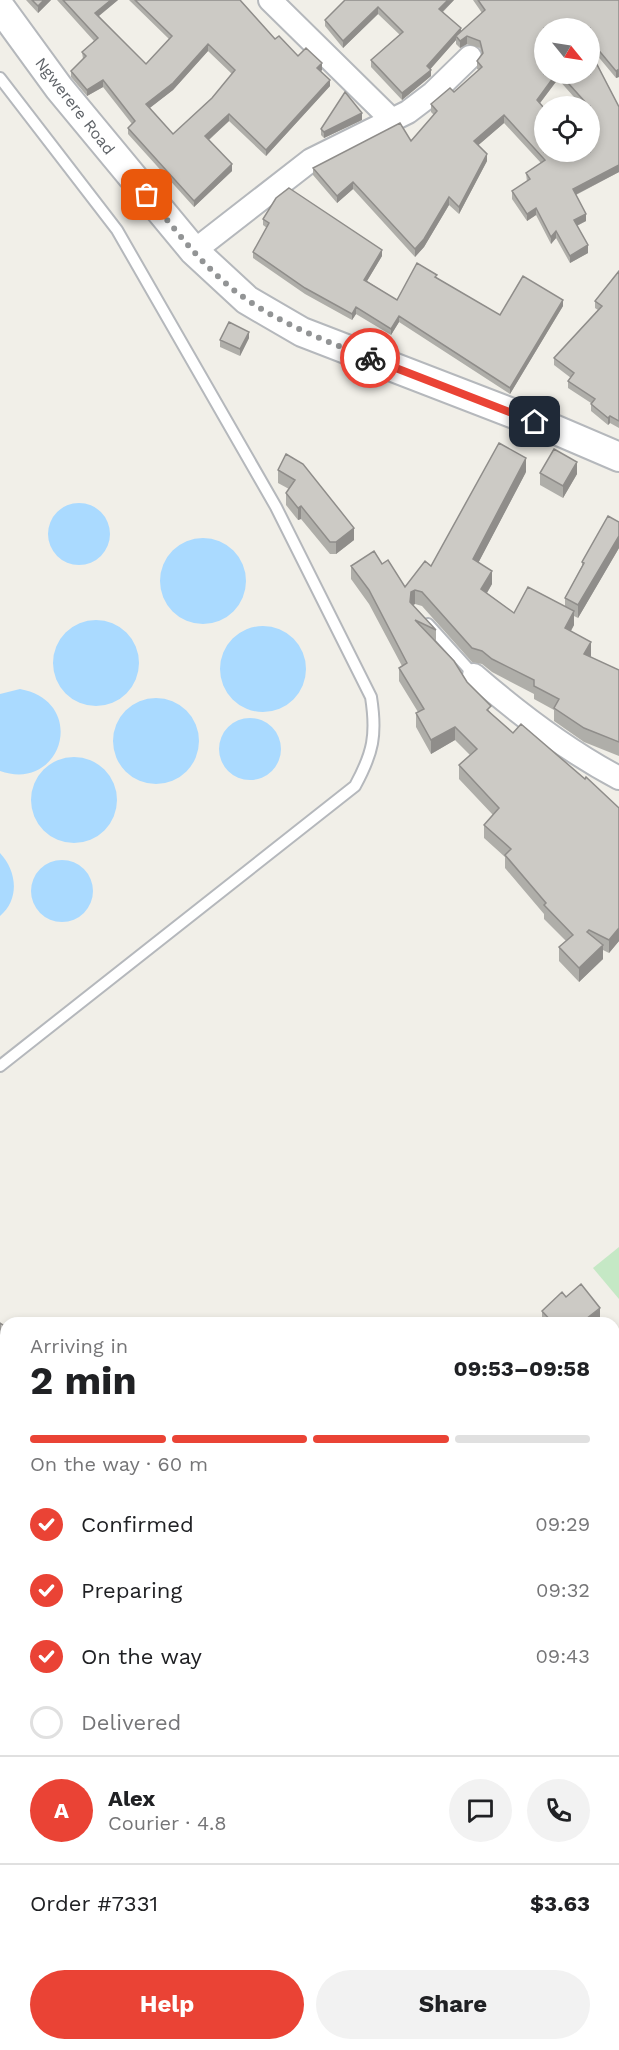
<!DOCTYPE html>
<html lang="en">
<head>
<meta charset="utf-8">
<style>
	:root { --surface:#fff; --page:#f2f2f2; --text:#202124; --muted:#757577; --line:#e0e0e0; --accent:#ea4335 }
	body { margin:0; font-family:"Work Sans",sans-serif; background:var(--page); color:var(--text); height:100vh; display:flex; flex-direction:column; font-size:22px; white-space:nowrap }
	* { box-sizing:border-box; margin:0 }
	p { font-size:20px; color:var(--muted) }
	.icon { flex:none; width:33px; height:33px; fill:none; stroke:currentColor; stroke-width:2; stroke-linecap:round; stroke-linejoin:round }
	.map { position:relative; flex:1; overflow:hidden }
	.side { position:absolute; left:0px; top:1317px; width:620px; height:734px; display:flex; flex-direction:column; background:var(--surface); border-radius:18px 18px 0 0; box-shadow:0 3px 9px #0003 }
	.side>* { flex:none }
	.needle { width:39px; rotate:120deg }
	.tools { position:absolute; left:534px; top:18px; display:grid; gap:12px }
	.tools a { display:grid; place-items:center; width:66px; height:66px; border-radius:50%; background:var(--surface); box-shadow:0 3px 9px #0003; font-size:30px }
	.pin { position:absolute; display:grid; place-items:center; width:51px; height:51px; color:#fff; margin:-26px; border-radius:12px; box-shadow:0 3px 9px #0006 }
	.courier { position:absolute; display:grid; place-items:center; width:60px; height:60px; margin:-30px; border:4px solid #ea4335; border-radius:50%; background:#fff; color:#222; box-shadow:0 2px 8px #0007 }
	.overview em { font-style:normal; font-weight:700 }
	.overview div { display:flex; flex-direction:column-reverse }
	.overview { display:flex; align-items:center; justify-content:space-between; height:102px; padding:0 30px }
	h1 { font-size:39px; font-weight:700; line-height:45px }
	.bar { display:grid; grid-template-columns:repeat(4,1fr); gap:9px 6px; align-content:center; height:72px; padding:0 30px }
	.bar i { height:8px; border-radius:4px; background:var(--line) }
	.bar .selected { background:var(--accent) }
	.bar p { grid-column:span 4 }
	.line { display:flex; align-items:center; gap:15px; padding:0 30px; border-top:2px solid var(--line) }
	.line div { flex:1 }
	.round { display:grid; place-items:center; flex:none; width:63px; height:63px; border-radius:32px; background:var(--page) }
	ol { padding:0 30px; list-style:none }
	li { display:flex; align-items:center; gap:18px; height:66px }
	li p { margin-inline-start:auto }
	li .icon { padding:6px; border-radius:50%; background:var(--accent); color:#fff; stroke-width:4 }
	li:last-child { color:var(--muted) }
	li i { width:33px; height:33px; border:3px solid var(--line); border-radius:50% }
	.cta { display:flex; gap:12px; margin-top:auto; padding:12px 30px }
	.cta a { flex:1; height:69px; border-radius:36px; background:var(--accent); color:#fff; font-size:24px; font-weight:700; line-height:69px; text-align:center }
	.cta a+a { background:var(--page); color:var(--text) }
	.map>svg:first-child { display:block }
</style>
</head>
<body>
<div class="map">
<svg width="619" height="2050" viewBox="0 0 619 2050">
	<rect width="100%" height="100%" fill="#f1efe8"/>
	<path fill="#c5e8c5" d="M 619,1247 L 619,1299 L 593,1268 Z"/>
	<path fill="#aadaff" d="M48 534a31 31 0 1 1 62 0a31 31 0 1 1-62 0Z
		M160 581a43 43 0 1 1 86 0a43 43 0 1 1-86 0Z
		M53 663a43 43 0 1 1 86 0a43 43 0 1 1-86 0Z
		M220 669a43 43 0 1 1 86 0a43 43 0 1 1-86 0Z
		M 20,689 C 89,702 62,793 0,771 L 0,694 Z
		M113 741a43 43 0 1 1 86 0a43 43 0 1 1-86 0Z
		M219 749a31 31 0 1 1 62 0a31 31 0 1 1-62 0Z
		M31 800a43 43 0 1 1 86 0a43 43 0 1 1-86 0Z
		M 0,853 C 17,871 20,899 0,916 Z
		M31 891a31 31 0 1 1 62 0a31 31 0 1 1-62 0Z"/>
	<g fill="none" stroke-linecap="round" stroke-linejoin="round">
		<g stroke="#b5b8bc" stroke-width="14">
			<path id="service" d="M 0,78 L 117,230 L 276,507 L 371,697 C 377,735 373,753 355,786 L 0,1066
				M 428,624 L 474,675"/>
		</g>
		<g stroke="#b5b8bc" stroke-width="26">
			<path id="minor" d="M 270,0 L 392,120
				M 194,251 L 311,160 L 408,112 L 433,93 L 470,57
				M 474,675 C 519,714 566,750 619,778
				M 614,1506 L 619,1501
				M 614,1718 L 619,1724
				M 614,1892 L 619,1897
				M 463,2044 L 472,2050
				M 12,2045 L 23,2050"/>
		</g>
		<g stroke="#b5b8bc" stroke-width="32">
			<path id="tertiary" d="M 0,7 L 59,88 L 194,251 L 247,300 L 302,332 L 556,430 L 619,457"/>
		</g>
		<use href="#service" stroke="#fff" stroke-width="10"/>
		<use href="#minor" stroke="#fff" stroke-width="22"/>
		<use href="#tertiary" stroke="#fff" stroke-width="28"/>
	</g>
	<path fill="#afaea9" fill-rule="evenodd" d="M 26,0 L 51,0 L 38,13 Z
		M 57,0 L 118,0 L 99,16 L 146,64 L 169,39 L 129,0 L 240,0 L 275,39 L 298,56 L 322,70 L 321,71 L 330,86 L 266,156 L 229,121 L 209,140 L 232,171 L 194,207 L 128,134 L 128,128 L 132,124 L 103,87 L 87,96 L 71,77 L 71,71 L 83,59 L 82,52 L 94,41 ZM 208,51 L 232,74 L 212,98 L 173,134 L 149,108 L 173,90 Z
		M 345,0 L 454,0 L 443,12 L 461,31 L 482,13 L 473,0 L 619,0 L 619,77 L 616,78 L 596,54 L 593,56 L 619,107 L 619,172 L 576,195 L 586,221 L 577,226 L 588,253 L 570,263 L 556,238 L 551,244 L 536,215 L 527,221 L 512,199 L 512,191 L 527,182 L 526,173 L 541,163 L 504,123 L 478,145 L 487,161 L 459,214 L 449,205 L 424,247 L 415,257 L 353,189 L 337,203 L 313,175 L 313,168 L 411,141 L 434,115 L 431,112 L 431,104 L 454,92 L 479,70 L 477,69 L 477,61 L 482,55 L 480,48 L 467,44 L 460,48 L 456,44 L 456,40 L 430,69 L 431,76 L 402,100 L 371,67 L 371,60 L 400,35 L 378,14 L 343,48 L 325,26 L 325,20 ZM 544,28 L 590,74 L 544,74 ZM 558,79 L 581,105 L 544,152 L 540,103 Z
		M 362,120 L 324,138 L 321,135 L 321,129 Z
		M 263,219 L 382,256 L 367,281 L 397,300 L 437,278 L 500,315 L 563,306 L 510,394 L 399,322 L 391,335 L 356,314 L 352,320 L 305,294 L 253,258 L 253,252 L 267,228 L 263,225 Z
		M 619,271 L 619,428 L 610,423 L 608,425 L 591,411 L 591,403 L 568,388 L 568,381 L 571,378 L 554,365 L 554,358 L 598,310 L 595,308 L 595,301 Z
		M 249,338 L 240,356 L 220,347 L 220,340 Z
		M 286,454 L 354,540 L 336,554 L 330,554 L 301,519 L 298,520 L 286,505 L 286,493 L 289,489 L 278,483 L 278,470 Z
		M 526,472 L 478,563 L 492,584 L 487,593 L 514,613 L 565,606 L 565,598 L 582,566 L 582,562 L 619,522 L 619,548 L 578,618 L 574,616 L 574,625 L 571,631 L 591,656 L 590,657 L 619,670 L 619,756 L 584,742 L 554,721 L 554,710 L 534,699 L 534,694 L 492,672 L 482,664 L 472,662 L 422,606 L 415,604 L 413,605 L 436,630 L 436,641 L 491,713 L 513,733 L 619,808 L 619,941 L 609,953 L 603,950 L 603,959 L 579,982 L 559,961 L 559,947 L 566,941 L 544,919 L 544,914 L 505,868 L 505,857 L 484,838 L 484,825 L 493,815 L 459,779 L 459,765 L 470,755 L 455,740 L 431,754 L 416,727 L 416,713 L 418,712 L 399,681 L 399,668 L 402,666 L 369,604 L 351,579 L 351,566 L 382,564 L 405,587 L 431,566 Z
		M 540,473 L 577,474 L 563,498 L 540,485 Z
		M 566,1297 L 600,1322 L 599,1323 L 542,1323 L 542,1311 Z
		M 614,1547 L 619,1552 L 619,1687 L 614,1682 Z
		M 614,1736 L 619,1740 L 619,1831 L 614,1826 Z
		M 6,1804 L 6,1999 L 0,1992 L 0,1808 Z
		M 614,1927 L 619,1930 L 619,1986 L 614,1983 Z
		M 58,2044 L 90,2044 L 84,2050 L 63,2050 Z
		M 116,2044 L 240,2044 L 248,2050 L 123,2050 Z"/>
	<path fill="#8f8d8a" d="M 44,0 L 51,0 L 38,13 L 38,6 Z
		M 111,0 L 118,0 L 95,19 L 95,13 Z
		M 448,0 L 454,0 L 439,15 L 439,9 Z
		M 378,7 L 378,14 L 343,48 L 343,41 Z
		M 461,28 L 461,34 L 456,36 L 456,40 L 427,73 L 427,66 Z
		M 467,36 L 467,44 L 460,48 L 460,41 Z
		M 208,44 L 208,51 L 173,90 L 146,111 L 146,104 Z
		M 596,47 L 596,54 L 590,58 L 590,51 Z
		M 322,63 L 322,70 L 317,75 L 317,68 Z
		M 619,69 L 619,77 L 616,78 L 616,71 Z
		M 431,70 L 431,76 L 402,100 L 402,93 Z
		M 556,74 L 558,74 L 558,79 L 537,107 L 537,100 Z
		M 103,80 L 103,87 L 87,96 L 87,90 Z
		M 330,80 L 330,86 L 266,156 L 266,150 Z
		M 362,113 L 362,120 L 324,138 L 324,132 Z
		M 229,114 L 229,121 L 205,143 L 205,136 Z
		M 504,115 L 504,123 L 474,149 L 474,141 Z
		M 487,154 L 487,161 L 459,214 L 459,207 Z
		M 232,164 L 232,171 L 194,207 L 194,201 Z
		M 619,165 L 619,172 L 573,196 L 573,189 Z
		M 353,182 L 353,189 L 337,203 L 337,196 Z
		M 449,197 L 449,205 L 424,247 L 415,257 L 415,249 Z
		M 536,208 L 536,215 L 527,221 L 527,214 Z
		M 586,214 L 586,221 L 574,227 L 574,220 Z
		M 556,231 L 556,238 L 551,244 L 551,237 Z
		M 588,245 L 588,253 L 570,263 L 570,256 Z
		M 382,250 L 382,256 L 364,286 L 364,280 Z
		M 563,300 L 563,306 L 510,394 L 510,388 Z
		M 356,307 L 356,314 L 352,320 L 352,314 Z
		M 399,316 L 399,322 L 391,335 L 391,329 Z
		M 249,332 L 249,338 L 240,356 L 240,349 Z
		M 610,416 L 610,423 L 608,425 L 608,418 Z
		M 526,458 L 526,472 L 473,573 L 473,559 Z
		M 577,462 L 577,474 L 563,498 L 563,486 Z
		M 301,506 L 301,519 L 298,520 L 298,508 Z
		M 354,528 L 354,540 L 336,554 L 336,542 Z
		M 619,536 L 619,548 L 578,618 L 578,605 Z
		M 492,571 L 492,584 L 481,603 L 481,589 Z
		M 415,590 L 415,604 L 411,606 L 410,616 L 411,592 Z
		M 574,611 L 574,625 L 565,641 L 565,628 Z
		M 591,642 L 591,656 L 584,668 L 584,654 Z
		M 455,727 L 455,740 L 431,754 L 431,740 Z
		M 619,928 L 619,941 L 609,953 L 609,940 Z
		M 603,945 L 603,959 L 579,982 L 579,968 Z
		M 600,1308 L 600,1322 L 599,1323 L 586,1323 L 586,1319 Z
		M 6,1375 L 6,1392 L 3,1396 L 0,1397 L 0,1380 Z
		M 619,1433 L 619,1448 L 614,1453 L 614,1439 Z
		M 619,1762 L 619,1778 L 615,1767 Z
		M 6,1765 L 6,1778 L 0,1783 L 0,1770 Z
		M 78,2044 L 90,2044 L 84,2050 L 74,2050 Z
		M 543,2044 L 546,2044 L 545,2050 L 541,2050 Z"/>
	<path fill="#cccac5" stroke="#8f8d8a" stroke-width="1.5" fill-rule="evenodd" d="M 32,0 L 44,0 L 38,6 Z
		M 63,0 L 111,0 L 95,13 L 146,64 L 172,36 L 135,0 L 240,0 L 275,39 L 279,36 L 298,56 L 306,48 L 322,63 L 317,68 L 330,80 L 266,150 L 229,114 L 205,136 L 232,164 L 194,201 L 128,128 L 135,121 L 103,80 L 87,90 L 71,71 L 86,56 L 82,52 L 98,38 ZM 208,44 L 235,70 L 212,98 L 173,134 L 146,104 L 173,83 Z
		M 345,0 L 448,0 L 439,9 L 461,28 L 427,66 L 431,70 L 402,93 L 371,60 L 403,32 L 378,7 L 343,41 L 325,20 Z
		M 478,0 L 619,0 L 619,69 L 616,71 L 596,47 L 590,51 L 619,107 L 619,165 L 573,189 L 586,214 L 574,220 L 588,245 L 570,256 L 556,231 L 551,237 L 536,208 L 527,214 L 512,191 L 530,179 L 526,173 L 545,160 L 504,115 L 474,141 L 487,154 L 459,207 L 449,197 L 424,239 L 415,249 L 353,182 L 337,196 L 313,168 L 400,123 L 411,141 L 437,111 L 431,104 L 450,88 L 454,92 L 482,67 L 477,61 L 483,53 L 480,41 L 467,36 L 460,41 L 456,36 L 485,10 ZM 544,28 L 590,28 L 590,74 L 560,74 L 586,103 L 577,106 L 590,106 L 590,152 L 544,152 L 544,108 L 537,100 L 556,74 L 544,74 Z
		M 345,92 L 362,113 L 324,132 L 321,129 Z
		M 289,188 L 382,250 L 364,280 L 397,300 L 417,263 L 437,275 L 435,277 L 500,315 L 523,276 L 563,300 L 510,388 L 399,316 L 391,329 L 356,307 L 352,314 L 305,288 L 253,252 L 269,223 L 263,219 L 276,198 Z
		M 619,271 L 619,421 L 610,416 L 608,418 L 591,404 L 595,399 L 568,381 L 574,373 L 554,358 L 602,306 L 595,301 Z
		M 229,322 L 249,332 L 240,349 L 220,340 Z
		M 499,443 L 526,458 L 473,559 L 492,571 L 481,589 L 514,613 L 528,587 L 574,611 L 565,628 L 591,642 L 584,654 L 619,670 L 619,742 L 584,728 L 554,708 L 559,699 L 534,686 L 534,680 L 492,659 L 482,651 L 472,648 L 422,592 L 415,590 L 411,592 L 410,602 L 436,630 L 415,620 L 454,661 L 467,682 L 491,706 L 487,710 L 513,733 L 521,724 L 585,779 L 586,777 L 619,808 L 619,928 L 609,940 L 589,930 L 587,932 L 603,945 L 579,968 L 559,947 L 573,935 L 544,905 L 546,903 L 505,855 L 511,849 L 484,825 L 499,808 L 459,765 L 477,749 L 455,727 L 431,740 L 416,713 L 424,709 L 399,668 L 407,663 L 369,590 L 351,566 L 374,551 L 382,564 L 388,560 L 405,587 L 425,561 L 431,566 Z
		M 554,449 L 577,462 L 563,486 L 540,473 Z
		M 286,454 L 303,464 L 354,528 L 336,542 L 330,542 L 301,506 L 298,508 L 286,493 L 295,480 L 278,470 Z
		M 608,516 L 619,522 L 619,536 L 578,605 L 565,598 L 584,563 L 582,562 Z
		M 581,1284 L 600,1308 L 586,1319 L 591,1323 L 553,1323 L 542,1311 L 562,1292 L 566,1297 Z
		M 0,1323 L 6,1327 L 6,1375 L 3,1378 L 0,1380 Z
		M 614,1411 L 619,1416 L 619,1433 L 614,1439 Z
		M 614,1547 L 619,1552 L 619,1672 L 614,1667 Z
		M 6,1710 L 6,1765 L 0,1770 L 0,1714 Z
		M 614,1735 L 619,1740 L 619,1762 L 615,1767 L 619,1771 L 619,1816 L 614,1810 Z
		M 6,1804 L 6,1816 L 0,1808 Z
		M 6,1817 L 6,1986 L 0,1979 L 0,1822 Z
		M 614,1927 L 619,1930 L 619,1974 L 614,1971 L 614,1973 Z
		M 69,2044 L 78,2044 L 74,2049 Z
		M 131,2044 L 240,2044 L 248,2050 L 138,2050 Z
		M 305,2044 L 457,2044 L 460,2046 L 458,2050 L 301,2050 Z
		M 509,2044 L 543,2044 L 541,2050 L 508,2050 Z"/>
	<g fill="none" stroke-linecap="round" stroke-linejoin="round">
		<path stroke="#929495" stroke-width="6" stroke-dasharray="0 10.8" d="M 147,195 C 178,233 208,274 249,301 C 286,326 328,342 370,358"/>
		<path stroke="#ea4335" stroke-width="8" d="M 370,358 L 535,422"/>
	</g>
	<g text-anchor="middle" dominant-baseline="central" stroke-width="4.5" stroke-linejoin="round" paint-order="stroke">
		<g font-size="16" fill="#5f6368" stroke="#fff">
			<text transform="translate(75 106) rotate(52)">Ngwerere Road</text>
		</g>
	</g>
</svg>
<div class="tools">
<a><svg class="needle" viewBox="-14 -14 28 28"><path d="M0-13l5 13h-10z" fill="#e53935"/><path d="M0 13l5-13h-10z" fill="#757577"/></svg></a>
<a><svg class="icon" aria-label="locate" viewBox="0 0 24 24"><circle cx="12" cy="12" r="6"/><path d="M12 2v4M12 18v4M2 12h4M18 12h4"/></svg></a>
</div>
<div class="pin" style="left:147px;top:195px;background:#ea580c"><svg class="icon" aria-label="bag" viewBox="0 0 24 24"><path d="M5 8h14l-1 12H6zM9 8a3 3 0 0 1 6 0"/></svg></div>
<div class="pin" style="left:535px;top:422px;background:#1f2937"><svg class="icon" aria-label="home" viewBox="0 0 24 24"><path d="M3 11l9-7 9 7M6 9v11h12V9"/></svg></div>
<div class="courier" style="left:370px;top:358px"><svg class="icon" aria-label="bike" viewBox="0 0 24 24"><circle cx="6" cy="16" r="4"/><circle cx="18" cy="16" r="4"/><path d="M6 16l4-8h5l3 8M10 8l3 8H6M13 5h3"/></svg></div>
<section class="side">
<div class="overview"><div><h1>2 min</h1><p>Arriving in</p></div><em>09:53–09:58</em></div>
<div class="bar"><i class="selected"></i><i class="selected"></i><i class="selected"></i><i></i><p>On the way · 60 m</p></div>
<ol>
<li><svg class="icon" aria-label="check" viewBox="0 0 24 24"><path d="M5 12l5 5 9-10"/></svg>Confirmed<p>09:29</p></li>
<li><svg class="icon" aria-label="check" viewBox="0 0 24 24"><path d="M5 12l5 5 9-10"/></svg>Preparing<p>09:32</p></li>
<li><svg class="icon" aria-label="check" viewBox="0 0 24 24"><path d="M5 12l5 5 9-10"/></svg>On the way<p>09:43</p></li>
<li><i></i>Delivered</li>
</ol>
<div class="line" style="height:108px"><b class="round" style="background:var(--accent);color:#fff">A</b><div><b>Alex</b><p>Courier · 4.8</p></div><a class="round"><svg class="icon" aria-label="chat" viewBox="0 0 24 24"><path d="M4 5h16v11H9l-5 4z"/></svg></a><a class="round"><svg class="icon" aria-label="phone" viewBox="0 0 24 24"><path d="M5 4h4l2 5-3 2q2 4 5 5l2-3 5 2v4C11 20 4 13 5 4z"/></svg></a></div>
<div class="line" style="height:78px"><div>Order #7331</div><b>$3.63</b></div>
<div class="cta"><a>Help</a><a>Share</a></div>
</section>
</div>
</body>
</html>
